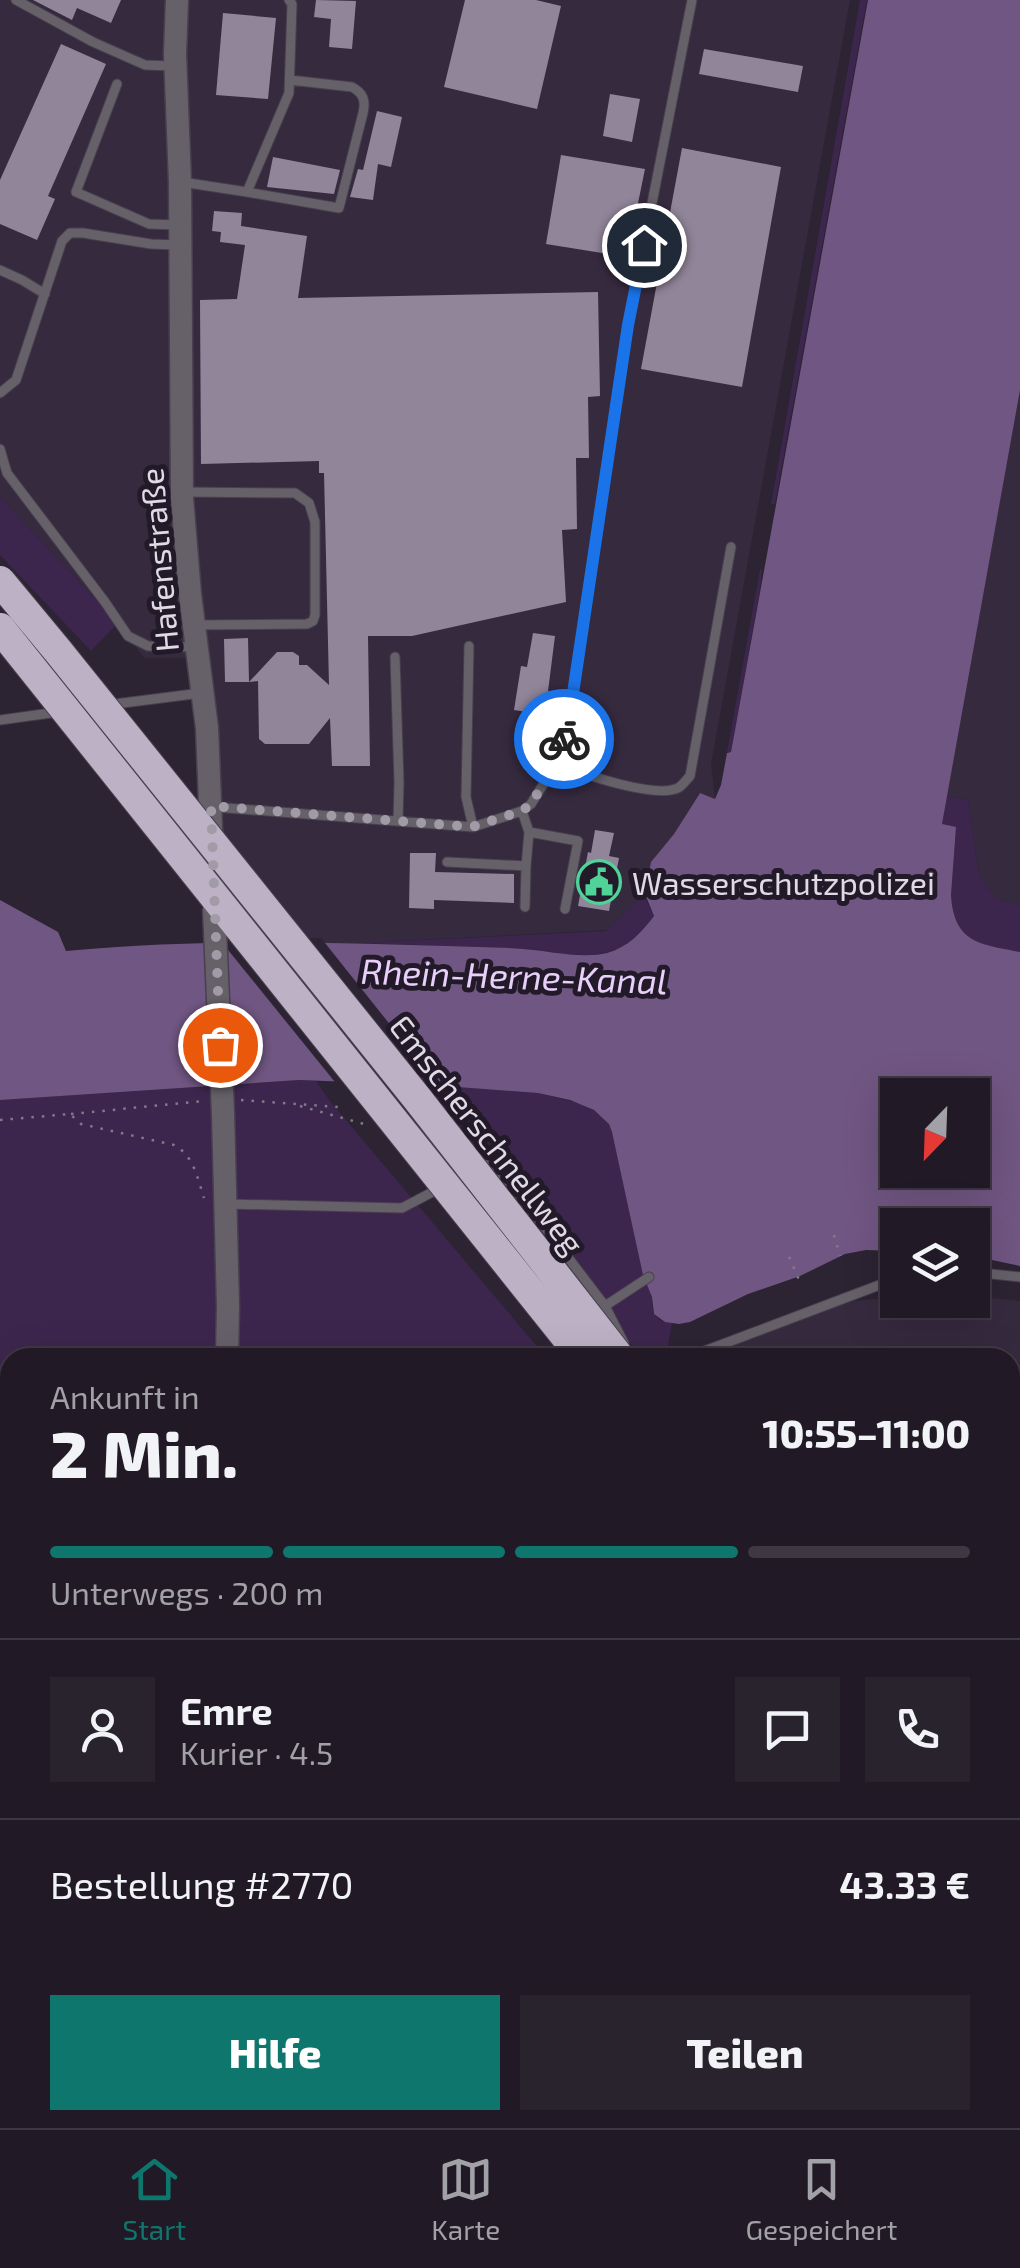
<!DOCTYPE html>
<html lang="de">
<head>
<meta charset="utf-8">
<style>
	:root { --surface:#211a26; --page:#29232e; --text:#f1f3f6; --muted:#a2a1a7; --line:#3e3843; --accent:#0f766e }
	body { margin:0; font-family:"Exo 2",sans-serif; background:var(--page); color:var(--text); height:100vh; display:flex; flex-direction:column; font-size:38px; white-space:nowrap }
	* { box-sizing:border-box; margin:0 }
	p { font-size:32px; color:var(--muted) }
	.icon { flex:none; width:55px; height:55px; fill:none; stroke:currentColor; stroke-width:2; stroke-linecap:round; stroke-linejoin:round }
	.map { position:relative; flex:1; overflow:hidden }
	.drawer { position:absolute; left:0px; top:1348px; width:1020px; height:782px; display:flex; flex-direction:column; background:var(--surface); border-radius:30px 30px 0 0; box-shadow:0 10px 40px #0002,0 0 0 2px var(--line) }
	.drawer>* { flex:none }
	.needle { width:65px; rotate:203deg }
	.tools { position:absolute; left:880px; top:1078px; display:grid; gap:20px }
	.tools a { display:grid; place-items:center; width:110px; height:110px; border-radius:0px; background:var(--surface); box-shadow:0 10px 40px #0002,0 0 0 2px var(--line); font-size:50px }
	.pin { position:absolute; display:grid; place-items:center; width:85px; height:85px; color:#fff; margin:-42px; border:5px solid #fff; border-radius:50%; box-shadow:0 2px 10px #0007 }
	.courier { position:absolute; display:grid; place-items:center; width:100px; height:100px; margin:-50px; border:8px solid #1a73e8; border-radius:50%; background:#fff; color:#222; box-shadow:0 2px 12px #0007 }
	.summary em { font-style:normal; font-weight:800 }
	.summary div { display:flex; flex-direction:column-reverse }
	.summary { display:flex; align-items:center; justify-content:space-between; height:170px; padding:0 50px }
	h1 { font-size:65px; font-weight:800; line-height:75px }
	.bar { display:grid; grid-template-columns:repeat(4,1fr); gap:15px 10px; align-content:center; height:120px; padding:0 50px }
	.bar i { height:12px; border-radius:8px; background:var(--line) }
	.bar .on { background:var(--accent) }
	.bar p { grid-column:span 4 }
	.line { display:flex; align-items:center; gap:25px; padding:0 50px; border-top:2px solid var(--line) }
	.line div { flex:1 }
	.round { display:grid; place-items:center; flex:none; width:105px; height:105px; border-radius:0px; background:var(--page) }
	.cta { display:flex; gap:20px; margin-top:auto; padding:20px 50px }
	.cta a { flex:1; height:115px; border-radius:0px; background:var(--accent); color:#fff; font-size:40px; font-weight:800; line-height:115px; text-align:center }
	.cta a+a { background:var(--page); color:var(--text) }
	.menu { display:flex; justify-content:space-around; align-items:center; height:140px; border-top:2px solid var(--line); background:var(--surface); font-size:28px; color:var(--muted) }
	.menu a { display:grid; justify-items:center; gap:5px }
	.menu .on { color:var(--accent) }
	.map>svg:first-child { display:block }
</style>
</head>
<body>
<div class="map">
<svg width="1020" height="2128" viewBox="0 0 1020 2128">
	<rect width="100%" height="100%" fill="#2c2333"/>
	<path fill="#362a3f" d="M 0,0 L 850,0 L 711,764 L 715,799 L 699,794 L 674,834 L 651,862 L 645,894 L 607,930 L 361,943 L 222,945 L 194,658 L 144,658 L 118,623 L 0,497 Z
		M 1020,390 L 1020,906 L 995,898 L 979,875 L 968,800 L 946,796 Z
		M 973,1296 L 1020,1301 L 1020,1747 L 1010,1740 L 1010,1358 L 700,1358 L 852,1301 L 897,1297 L 898,1300 L 972,1300 Z
		M 0,1729 L 10,1729 L 10,1963 L 0,1963 Z"/>
	<path fill="#3d264d" d="M 860,0 L 867,0 L 775,504 L 771,504 Z
		M 0,497 L 118,623 L 91,651 L 0,555 Z
		M 760,569 L 762,570 L 760,590 L 731,752 L 727,752 Z
		M 946,796 L 968,800 L 979,875 L 995,898 L 1020,906 L 1020,952 C 981,944 954,944 951,895 L 956,828 L 942,825 Z
		M 644,895 L 654,916 C 640,933 628,948 605,953 C 578,959 547,950 519,949 C 466,946 414,945 361,943 L 606,931 Z
		M 299,1080 L 316,1081 L 329,1100 L 546,1357 L 10,1358 L 10,1693 L 0,1632 L 0,1100 Z
		M 431,1085 L 538,1093 L 583,1104 L 603,1116 L 609,1124 L 618,1150 L 641,1266 L 652,1297 L 653,1313 L 661,1321 L 672,1323 L 666,1357 L 641,1357 Z
		M 0,1963 L 10,1963 L 10,2058 L 0,2057 Z
		M 1010,2018 L 1020,2022 L 1020,2125 L 1000,2120 L 1010,2120 Z
		M 0,2088 L 10,2088 L 10,2120 L 676,2120 L 832,2128 L 0,2128 Z"/>
	<path fill="#705682" fill-rule="evenodd" d="M 868,0 L 1020,0 L 1020,390 L 942,824 L 956,827 L 951,895 C 954,944 981,944 1020,952 L 1020,1266 L 973,1256 L 972,1225 L 898,1225 L 897,1251 L 866,1250 L 845,1254 L 800,1276 L 748,1294 L 690,1322 L 679,1324 L 665,1322 L 654,1314 L 652,1297 L 643,1275 L 612,1132 L 609,1124 L 594,1110 L 570,1100 L 538,1093 L 431,1085 L 299,1080 L 0,1100 L 0,900 L 58,932 L 66,951 C 192,939 321,942 447,946 C 473,947 498,947 523,949 C 550,951 581,959 607,953 C 628,947 641,933 654,916 L 645,894 L 651,862 L 674,834 L 700,793 L 715,799 L 721,785 L 727,753 L 731,752 ZM 898,1095 L 972,1095 L 972,1170 L 898,1170 Z
		M 676,2120 L 1000,2120 L 1020,2125 L 1020,2128 L 832,2128 Z"/>
	<path fill="#2c2333" d="M 321,938 L 443,1091 L 339,1087 L 220,940 Z"/>
	<path fill="#918699" d="M 33,0 L 121,0 L 111,23 L 77,8 L 72,20 Z
		M 316,0 L 356,1 L 352,49 L 329,47 L 331,19 L 314,17 Z
		M 465,0 L 536,0 L 561,6 L 537,109 L 444,87 Z
		M 223,13 L 276,18 L 268,99 L 216,95 Z
		M 61,44 L 106,64 L 48,196 L 55,199 L 37,240 L 0,224 L 0,180 Z
		M 704,49 L 803,66 L 798,92 L 699,74 Z
		M 610,94 L 640,99 L 632,142 L 603,136 Z
		M 377,111 L 402,117 L 391,167 L 378,164 L 373,200 L 350,197 L 358,169 L 363,170 Z
		M 682,148 L 781,167 L 742,387 L 641,369 Z
		M 561,155 L 645,169 L 627,257 L 546,244 Z
		M 273,157 L 340,170 L 334,194 L 267,187 Z
		M 214,211 L 242,213 L 241,226 L 307,236 L 298,298 L 598,292 L 600,396 L 588,397 L 589,458 L 576,458 L 577,529 L 562,530 L 566,602 L 412,636 L 368,636 L 370,766 L 332,766 L 330,718 L 309,744 L 265,744 L 259,739 L 258,681 L 249,682 L 277,652 L 293,652 L 299,656 L 299,665 L 307,665 L 329,685 L 324,473 L 319,473 L 319,461 L 201,464 L 200,300 L 237,299 L 245,245 L 220,242 L 221,232 L 212,231 Z
		M 533,633 L 555,636 L 545,715 L 514,710 L 521,666 L 527,667 Z
		M 248,638 L 249,682 L 225,682 L 224,639 Z
		M 595,830 L 614,833 L 609,856 L 619,858 L 609,911 L 578,906 L 588,852 L 591,853 Z
		M 410,853 L 436,853 L 435,872 L 514,874 L 514,903 L 434,900 L 434,909 L 409,908 Z"/>
	<g fill="none" stroke-linecap="round" stroke-linejoin="round">
		<g stroke="#49404f" stroke-width="11">
			<path id="service" d="M 16,0 L 93,42 L 145,65 L 173,66
				M 117,84 L 76,192 L 149,224 L 177,225
				M 182,182 L 247,192 L 289,93 L 292,4 L 289,0
				M 247,192 L 339,208 L 363,113 C 366,100 363,93 352,87 L 290,80
				M 0,270 L 22,280 L 45,294
				M 0,393 L 16,380 L 62,241 L 70,233 L 83,233 L 151,244 L 177,245
				M 0,449 L 7,473 L 105,602 L 128,636 L 148,646 L 195,647
				M 183,492 L 295,493 L 309,503 L 315,522 L 315,615 L 313,621 L 307,624 L 197,625
				M 469,646 L 466,797 L 473,827
				M 395,657 L 399,782 L 398,821
				M 107,705 L 201,693
				M 0,720 L 58,712
				M 556,764 C 581,773 655,799 678,788 C 683,785 686,780 690,776 L 731,547
				M 214,807 L 473,827 L 522,811 L 531,804 L 556,764 L 563,748 L 572,700 L 628,325 L 692,0
				M 522,811 L 529,832 L 526,866
				M 529,832 L 578,841 L 565,909
				M 447,862 L 526,866 L 525,907
				M 478,1168 L 490,1162 L 515,1188 L 605,1306 L 624,1343
				M 228,1204 L 402,1208 L 442,1187
				M 972,1272 L 1020,1277
				M 605,1306 L 649,1277
				M 686,1358 L 898,1278"/>
		</g>
		<g stroke="#49404f" stroke-width="20">
			<path id="minor" d="M 1010,1695 L 1020,1696"/>
		</g>
		<g stroke="#49404f" stroke-width="25">
			<path id="tertiary" d="M 177,0 L 175,54 L 180,182 L 182,498 L 190,594 L 207,728 L 214,900
				M 223,1113 L 228,1306 L 227,1358
				M 0,1727 L 10,1726"/>
		</g>
		<g stroke="#49404f" stroke-width="32">
			<path id="motorway" d="M 1010,1801 L 1020,1811
				M 1010,1842 L 1020,1851"/>
		</g>
		<path stroke="#817a87" stroke-width="2.5" stroke-dasharray="2.5 8" stroke-linecap="butt" d="M 241,1100 L 339,1107
			M 300,1106 L 364,1124
			M 71,1114 L 203,1101
			M 0,1120 L 70,1114 L 81,1124 L 174,1145 C 194,1156 197,1177 204,1198
			M 834,1235 L 840,1256
			M 789,1257 L 800,1282
			M 234,2128 L 235,2120"/>
		<use href="#service" stroke="#666169" stroke-width="9"/>
		<use href="#minor" stroke="#666169" stroke-width="18"/>
		<use href="#tertiary" stroke="#666169" stroke-width="22"/>
		<use href="#motorway" stroke="#bcb1c5" stroke-width="30"/>
		<g stroke="#49404f" stroke-width="25" stroke-linecap="butt">
			<path id="tertiary-bridge" d="M 214,908 L 223,1113"/>
		</g>
		<g stroke="#49404f" stroke-width="32" stroke-linecap="butt">
			<path id="motorway-bridge" d="M 0,581 L 58,651 L 416,1097 L 620,1358
				M 0,628 L 583,1358"/>
		</g>
		<use href="#tertiary-bridge" stroke="#666169" stroke-width="22"/>
		<use href="#motorway-bridge" stroke="#bcb1c5" stroke-width="30"/>
	</g>
	<g fill="none" stroke-linecap="round" stroke-linejoin="round">
		<path stroke="#a19aa7" stroke-width="10" stroke-dasharray="0 18" d="M 220,1045 L 211,806 L 472,827 L 522,811 L 531,804 L 556,764 L 564,739"/>
		<path stroke="#1a73e8" stroke-width="12" d="M 564,739 L 572,700 L 628,325 L 644,245"/>
	</g>
	<defs>
		<g id="civic-ring" transform="scale(2.25)"><circle r="9.5" fill="#221a29" stroke="#4fd399" stroke-width="1.5"/><path d="M-.6-6.5H3V-4.5H.6V-3L4-1V1h2V6H-6V1h2V-1L-.6-3ZM-1.2 2.5V6h2.4V2.5Z" fill="#4fd399"/></g>
	</defs>
	<g fill-rule="evenodd">
		<use href="#civic-ring" x="599" y="882"/>
	</g>
	<g text-anchor="middle" dominant-baseline="central" stroke-width="10" stroke-linejoin="round" paint-order="stroke">
		<g font-size="32" fill="#e0dae5" stroke="#221a29">
			<text transform="translate(158 560) rotate(-95)">Hafenstraße</text>
			<text transform="translate(488 1134) rotate(52)">Emscherschnellweg</text>
		</g>
		<g font-size="32" fill="#e0dae5" stroke="#221a29" text-anchor="start">
			<text x="632" y="882">Wasserschutzpolizei</text>
		</g>
		<g font-size="35" font-style="italic" fill="#e8d0fa" stroke="#221a29">
			<text transform="translate(514 975) rotate(2)">Rhein-Herne-Kanal</text>
		</g>
	</g>
</svg>
<div class="tools">
<a><svg class="needle" viewBox="-14 -14 28 28"><path d="M0-13l5 13h-10z" fill="#e53935"/><path d="M0 13l5-13h-10z" fill="#a2a1a7"/></svg></a>
<a><svg class="icon" aria-label="layers" viewBox="0 0 24 24"><path d="M12 4l9 5-9 5-9-5zM3 14l9 5 9-5"/></svg></a>
</div>
<div class="pin" style="left:220px;top:1045px;background:#ea580c"><svg class="icon" aria-label="bag" viewBox="0 0 24 24"><path d="M5 8h14l-1 12H6zM9 8a3 3 0 0 1 6 0"/></svg></div>
<div class="pin" style="left:644px;top:245px;background:#1f2937"><svg class="icon" aria-label="home" viewBox="0 0 24 24"><path d="M3 11l9-7 9 7M6 9v11h12V9"/></svg></div>
<div class="courier" style="left:564px;top:739px"><svg class="icon" aria-label="bike" viewBox="0 0 24 24"><circle cx="6" cy="16" r="4"/><circle cx="18" cy="16" r="4"/><path d="M6 16l4-8h5l3 8M10 8l3 8H6M13 5h3"/></svg></div>
<section class="drawer">
<div class="summary"><div><h1>2 Min.</h1><p>Ankunft in</p></div><em>10:55–11:00</em></div>
<div class="bar"><i class="on"></i><i class="on"></i><i class="on"></i><i></i><p>Unterwegs · 200 m</p></div>
<div class="line" style="height:180px"><a class="round"><svg class="icon" aria-label="person" viewBox="0 0 24 24"><circle cx="12" cy="8" r="4"/><path d="M4 21q1-7 8-7t8 7"/></svg></a><div><b>Emre</b><p>Kurier · 4.5</p></div><a class="round"><svg class="icon" aria-label="chat" viewBox="0 0 24 24"><path d="M4 5h16v11H9l-5 4z"/></svg></a><a class="round"><svg class="icon" aria-label="phone" viewBox="0 0 24 24"><path d="M5 4h4l2 5-3 2q2 4 5 5l2-3 5 2v4C11 20 4 13 5 4z"/></svg></a></div>
<div class="line" style="height:130px"><div>Bestellung #2770</div><b>43.33 €</b></div>
<div class="cta"><a>Hilfe</a><a>Teilen</a></div>
</section>
</div>
<nav class="menu">
<a class="on"><svg class="icon" aria-label="home" viewBox="0 0 24 24"><path d="M3 11l9-7 9 7M6 9v11h12V9"/></svg>Start</a>
<a><svg class="icon" aria-label="map" viewBox="0 0 24 24"><path d="M3 6l6-2 6 2 6-2v14l-6 2-6-2-6 2zM9 4v14M15 6v14"/></svg>Karte</a>
<a><svg class="icon" aria-label="saved" viewBox="0 0 24 24"><path d="M7 4h10v16l-5-4-5 4z"/></svg>Gespeichert</a>
</nav>
</body>
</html>
